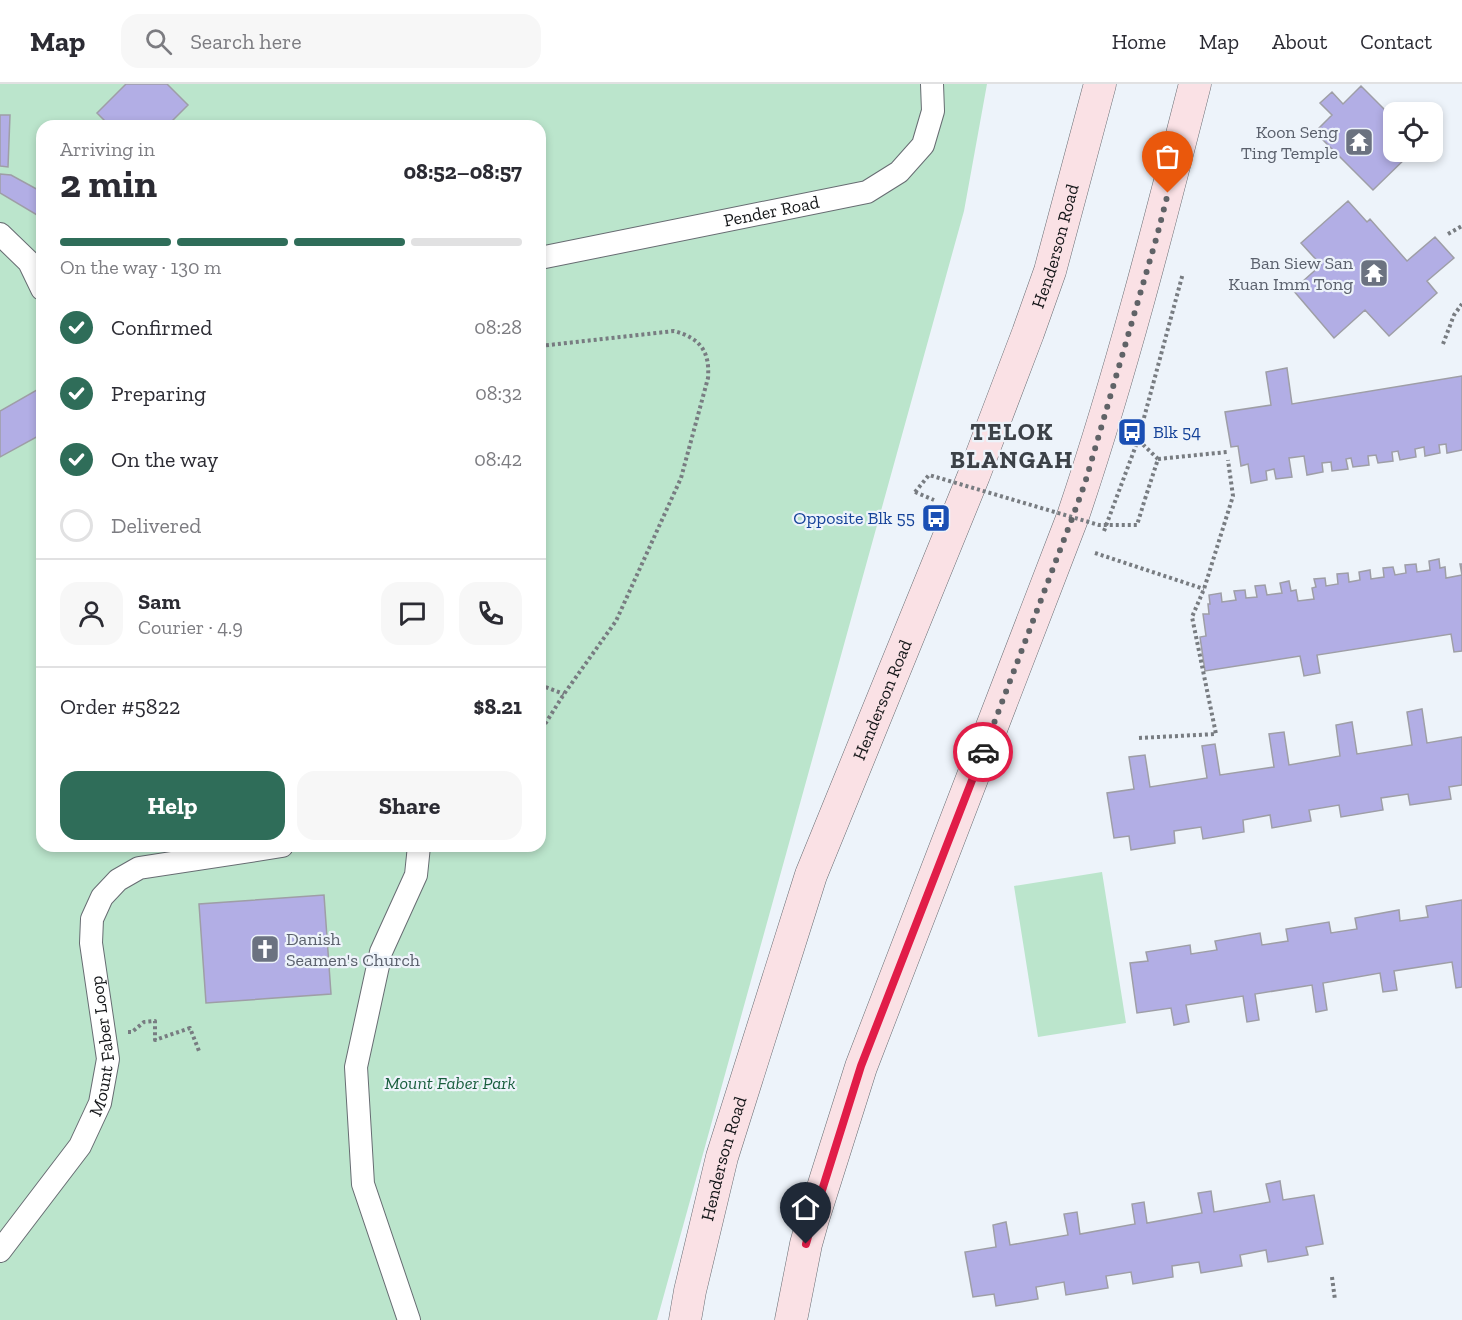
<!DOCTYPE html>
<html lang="en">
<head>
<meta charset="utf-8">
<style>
	:root { --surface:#fff; --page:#f7f7f7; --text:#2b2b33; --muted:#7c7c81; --line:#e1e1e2; --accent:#2f6d59 }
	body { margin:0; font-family:"Zilla Slab",serif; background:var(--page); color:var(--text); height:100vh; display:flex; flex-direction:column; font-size:22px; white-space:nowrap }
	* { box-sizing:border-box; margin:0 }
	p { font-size:20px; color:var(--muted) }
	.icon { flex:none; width:33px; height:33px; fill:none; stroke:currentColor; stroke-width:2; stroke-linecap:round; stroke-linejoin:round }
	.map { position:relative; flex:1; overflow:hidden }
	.details { position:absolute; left:36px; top:36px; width:510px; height:732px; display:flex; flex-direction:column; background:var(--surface); border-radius:18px; box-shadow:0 3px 9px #0003 }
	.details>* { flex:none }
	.buttons { position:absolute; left:1383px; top:18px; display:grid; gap:12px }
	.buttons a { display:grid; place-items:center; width:60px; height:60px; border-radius:12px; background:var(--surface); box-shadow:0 3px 9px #0003; font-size:30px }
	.pin { position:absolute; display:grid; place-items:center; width:51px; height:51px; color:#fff; margin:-62px -26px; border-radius:50% 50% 50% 0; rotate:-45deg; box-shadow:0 0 6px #0007 }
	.pin .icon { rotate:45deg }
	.courier { position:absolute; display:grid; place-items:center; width:60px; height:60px; margin:-30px; border:4px solid #e11d48; border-radius:50%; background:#fff; color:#222; box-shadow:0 2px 8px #0007 }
	.overview em { font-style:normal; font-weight:700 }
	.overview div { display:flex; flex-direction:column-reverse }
	.overview { display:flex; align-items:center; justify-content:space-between; height:102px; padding:0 24px }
	h1 { font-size:39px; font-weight:700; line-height:45px }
	.bar { display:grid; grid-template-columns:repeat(4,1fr); gap:9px 6px; align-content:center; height:72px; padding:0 24px }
	.bar i { height:8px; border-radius:4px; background:var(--line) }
	.bar .current { background:var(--accent) }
	.bar p { grid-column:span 4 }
	.line { display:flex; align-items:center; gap:15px; padding:0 24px; border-top:2px solid var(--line) }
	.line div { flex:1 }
	.round { display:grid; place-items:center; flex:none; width:63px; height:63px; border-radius:18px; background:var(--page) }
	ol { padding:0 24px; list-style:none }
	li { display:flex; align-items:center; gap:18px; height:66px }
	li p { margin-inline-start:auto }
	li .icon { padding:6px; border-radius:50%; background:var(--accent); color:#fff; stroke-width:4 }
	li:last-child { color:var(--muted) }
	li i { width:33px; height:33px; border:3px solid var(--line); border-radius:50% }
	.primary-button { display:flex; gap:12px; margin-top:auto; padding:12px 24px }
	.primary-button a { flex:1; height:69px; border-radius:18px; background:var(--accent); color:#fff; font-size:24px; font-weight:700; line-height:69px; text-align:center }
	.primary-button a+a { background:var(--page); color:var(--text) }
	header { display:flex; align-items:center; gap:36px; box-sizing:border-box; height:84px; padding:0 30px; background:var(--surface); border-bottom:2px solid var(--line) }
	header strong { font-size:28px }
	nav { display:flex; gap:33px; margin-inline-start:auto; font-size:21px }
	.search { width:420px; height:54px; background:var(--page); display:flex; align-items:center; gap:15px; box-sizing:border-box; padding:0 21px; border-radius:18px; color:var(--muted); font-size:22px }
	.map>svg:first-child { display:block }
</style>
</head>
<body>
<header>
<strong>Map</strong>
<div class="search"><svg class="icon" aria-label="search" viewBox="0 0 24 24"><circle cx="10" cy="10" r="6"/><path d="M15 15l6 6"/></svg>Search here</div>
<nav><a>Home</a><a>Map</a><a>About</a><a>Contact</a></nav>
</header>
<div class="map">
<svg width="1462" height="1236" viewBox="0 0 1462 1236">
	<rect width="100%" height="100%" fill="#edf3fa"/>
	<path fill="#bbe5cc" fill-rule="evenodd" d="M 0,0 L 987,0 L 964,127 L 657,1236 L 0,1236 ZM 42,42 L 540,42 L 540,762 L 42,762 Z
		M 1102,788 L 1126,939 L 1038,953 L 1014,802 Z"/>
	<path fill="#b2aee5" stroke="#9e9ea6" stroke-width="1.5" d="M 126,0 L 167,0 L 188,21 L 167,42 L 110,42 L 97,29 Z
		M 1361,2 L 1394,35 L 1394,68 L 1412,68 L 1373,106 L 1315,48 L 1332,31 L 1320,19 L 1332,8 L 1343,20 Z
		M 0,31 L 10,31 L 8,83 L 0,82 Z
		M 0,90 L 11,91 L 42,108 L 42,123 L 37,131 L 0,109 Z
		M 1348,117 L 1367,138 L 1370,135 L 1407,177 L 1435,153 L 1454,174 L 1427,197 L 1437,209 L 1389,252 L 1365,226 L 1334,254 L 1293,206 L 1321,181 L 1301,159 Z
		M 1287,284 L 1292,320 L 1462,292 L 1462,366 L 1447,369 L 1446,360 L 1439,361 L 1440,369 L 1425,372 L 1424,363 L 1415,365 L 1416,373 L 1400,376 L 1398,367 L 1392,368 L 1393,377 L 1378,379 L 1376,371 L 1368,372 L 1369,381 L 1353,383 L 1351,374 L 1346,375 L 1348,385 L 1332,387 L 1331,378 L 1322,379 L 1323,388 L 1307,391 L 1304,372 L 1289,374 L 1292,393 L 1276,395 L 1274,385 L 1266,387 L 1267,396 L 1251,399 L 1248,380 L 1241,382 L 1238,362 L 1231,363 L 1225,328 L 1271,321 L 1266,288 Z
		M 42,303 L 42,350 L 0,373 L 0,327 Z
		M 1439,475 L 1440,484 L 1445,483 L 1446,494 L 1462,491 L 1460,480 L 1462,480 L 1462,567 L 1454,568 L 1451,550 L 1317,571 L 1320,589 L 1304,592 L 1300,572 L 1205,587 L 1200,553 L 1206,552 L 1203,530 L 1209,530 L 1208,520 L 1210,520 L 1209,511 L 1221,509 L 1222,518 L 1236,516 L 1234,507 L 1245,506 L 1246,514 L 1257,513 L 1255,502 L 1265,501 L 1267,511 L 1282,509 L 1280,499 L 1289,497 L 1291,507 L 1296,506 L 1298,517 L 1314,515 L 1312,504 L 1316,503 L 1314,495 L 1325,494 L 1326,502 L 1338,500 L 1337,490 L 1348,489 L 1349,498 L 1360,496 L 1359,488 L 1370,486 L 1371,495 L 1384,493 L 1383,484 L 1393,483 L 1395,491 L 1406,489 L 1405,481 L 1416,480 L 1417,488 L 1430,486 L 1429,477 Z
		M 1422,625 L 1427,659 L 1462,653 L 1462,701 L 1449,703 L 1451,715 L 1410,721 L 1408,710 L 1381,714 L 1383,726 L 1341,733 L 1339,721 L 1309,726 L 1311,737 L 1272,744 L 1270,731 L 1243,736 L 1244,748 L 1203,755 L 1201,743 L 1174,747 L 1175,759 L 1131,766 L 1129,752 L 1114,754 L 1107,709 L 1134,705 L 1129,673 L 1145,671 L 1150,703 L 1207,694 L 1202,662 L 1215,660 L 1220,691 L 1274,683 L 1269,650 L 1284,648 L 1289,681 L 1340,672 L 1336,641 L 1352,638 L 1357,670 L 1412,661 L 1407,628 Z
		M 324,811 L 331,910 L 206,919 L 199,820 Z
		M 1462,816 L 1462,903 L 1456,904 L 1452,878 L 1394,887 L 1397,906 L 1383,908 L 1380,889 L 1323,899 L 1327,926 L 1316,928 L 1312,901 L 1255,910 L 1259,936 L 1247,938 L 1243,912 L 1186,921 L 1189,938 L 1174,941 L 1171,924 L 1137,929 L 1130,879 L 1148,877 L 1146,868 L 1190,861 L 1191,870 L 1217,866 L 1215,857 L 1260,849 L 1262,861 L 1288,857 L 1286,845 L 1329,838 L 1331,849 L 1357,845 L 1355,834 L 1399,826 L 1400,837 L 1428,833 L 1426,822 Z
		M 1280,1097 L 1283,1116 L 1314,1111 L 1323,1160 L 1306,1163 L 1308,1171 L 1268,1178 L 1266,1166 L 1240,1171 L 1242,1182 L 1201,1189 L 1199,1178 L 1172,1182 L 1173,1193 L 1133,1200 L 1131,1188 L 1106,1192 L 1108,1204 L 1066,1211 L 1064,1198 L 1036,1203 L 1038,1215 L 996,1222 L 994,1210 L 973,1213 L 965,1168 L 996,1163 L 993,1141 L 1006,1138 L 1010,1161 L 1068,1151 L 1064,1130 L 1077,1128 L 1080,1150 L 1135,1140 L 1132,1120 L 1144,1118 L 1147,1139 L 1202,1129 L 1198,1109 L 1211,1107 L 1214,1128 L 1270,1118 L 1266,1100 Z"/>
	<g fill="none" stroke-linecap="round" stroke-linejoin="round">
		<g stroke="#676c72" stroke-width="24">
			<g id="minor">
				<path d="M 0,150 L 29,178 L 42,205"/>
				<path id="s1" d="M 540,174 L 867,108 L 899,88 L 923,61 L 933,27 L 932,0"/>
				<path id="s2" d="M 0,1167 L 80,1062 L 100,1019 L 108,975 L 91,859 L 92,835 L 102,813 L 118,796 L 139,784 L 282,762"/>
				<path d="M 409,1236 L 363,1100 L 356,983 L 381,868 L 416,791 L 419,762"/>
			</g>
		</g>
		<g stroke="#676c72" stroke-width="33">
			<g id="secondary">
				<path id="s3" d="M 685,1236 L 690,1207 L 722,1073 L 811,791 L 974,391 L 1028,249 L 1050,187 L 1100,0"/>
				<path d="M 791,1236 L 806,1160 L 813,1135 L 861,983 L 1073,432 C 1121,290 1158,145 1195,0"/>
			</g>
		</g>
		<path stroke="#787c81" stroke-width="4" stroke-dasharray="3 3" stroke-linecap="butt" d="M 1448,150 L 1462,142
			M 1443,260 L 1454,231 L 1462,220
			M 540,262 L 674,247 C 700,254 710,267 708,294 L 681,394 L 616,537 L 564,610 L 540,648
			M 1130,348 L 1158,375
			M 1158,375 L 1227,368
			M 915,408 L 934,416
			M 1145,415 L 1158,375
			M 1104,447 L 1138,356 L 1183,189
			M 1095,469 L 1204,505
			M 540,601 L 564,610
			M 1139,654 L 1216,650 L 1192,533 L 1204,505 L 1233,412 L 1228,376
			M 128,948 L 132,948 L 144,938 L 155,937 L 155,956 L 190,944 L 199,967
			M 1332,1193 L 1335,1216"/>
		<use href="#minor" stroke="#fff" stroke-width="22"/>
		<use href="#secondary" stroke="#fae1e5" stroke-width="32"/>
		<path stroke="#787c81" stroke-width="4" stroke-dasharray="3 3" stroke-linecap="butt" d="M 915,408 L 929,391 L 1099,441 L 1137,441 L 1145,415"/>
	</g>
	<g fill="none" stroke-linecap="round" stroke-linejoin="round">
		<path stroke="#606367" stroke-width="6" stroke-dasharray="0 10.8" d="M 983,668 L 1073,432 L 1085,399 L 1157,152 L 1168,109"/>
		<path stroke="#e11d48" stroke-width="8" d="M 806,1160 L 813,1135 L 861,982 L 983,668"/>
	</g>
	<defs>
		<g id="temple-square" transform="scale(1.5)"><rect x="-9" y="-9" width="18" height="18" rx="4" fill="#6b7280" stroke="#edf3fa"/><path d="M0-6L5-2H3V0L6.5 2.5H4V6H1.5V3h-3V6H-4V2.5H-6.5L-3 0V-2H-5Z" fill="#fff"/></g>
		<g id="bus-square" transform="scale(1.5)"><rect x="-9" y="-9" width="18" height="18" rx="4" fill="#1a4fb4" stroke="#edf3fa"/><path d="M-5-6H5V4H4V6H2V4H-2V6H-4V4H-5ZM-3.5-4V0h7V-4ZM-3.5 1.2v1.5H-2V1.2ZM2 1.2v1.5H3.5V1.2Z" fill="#fff"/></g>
		<g id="church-square" transform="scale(1.5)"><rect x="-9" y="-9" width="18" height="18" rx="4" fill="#6b7280" stroke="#edf3fa"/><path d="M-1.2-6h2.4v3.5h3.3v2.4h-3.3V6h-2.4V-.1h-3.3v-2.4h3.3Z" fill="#fff"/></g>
	</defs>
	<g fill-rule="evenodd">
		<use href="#temple-square" x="1359" y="58"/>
		<use href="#temple-square" x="1374" y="189"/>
		<use href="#bus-square" x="1132" y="348"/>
		<use href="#bus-square" x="936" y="434"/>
		<use href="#church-square" x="265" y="865"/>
	</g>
	<g text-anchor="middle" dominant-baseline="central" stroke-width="4.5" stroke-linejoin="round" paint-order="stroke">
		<g font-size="18" fill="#5b616d" stroke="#edf3fa" text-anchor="end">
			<text x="1338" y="48">Koon Seng<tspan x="1338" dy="21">Ting Temple</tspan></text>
			<text x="1353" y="179">Ban Siew San<tspan x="1353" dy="21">Kuan Imm Tong</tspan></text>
			<text x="286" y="855" text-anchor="start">Danish<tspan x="286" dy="21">Seamen's Church</tspan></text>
		</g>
		<g font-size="18" fill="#141618" stroke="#edf3fa">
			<text stroke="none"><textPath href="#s1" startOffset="236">Pender Road</textPath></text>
			<text stroke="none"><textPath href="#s3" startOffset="1138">Henderson Road</textPath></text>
			<text stroke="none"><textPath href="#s3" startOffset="652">Henderson Road</textPath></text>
			<text stroke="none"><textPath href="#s2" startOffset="237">Mount Faber Loop</textPath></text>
			<text stroke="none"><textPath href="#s3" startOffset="166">Henderson Road</textPath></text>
		</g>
		<g font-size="18" fill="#164399" stroke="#edf3fa" text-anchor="start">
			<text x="1153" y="348">Blk 54</text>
			<text x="915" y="434" text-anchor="end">Opposite Blk 55</text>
		</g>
		<g font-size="18" font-style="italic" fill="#195e3e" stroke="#edf3fa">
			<text x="450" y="999">Mount Faber Park</text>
		</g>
		<g font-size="24" font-weight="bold" letter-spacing="1.5" fill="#3c4147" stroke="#edf3fa">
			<text x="1012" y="347">TELOK<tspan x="1012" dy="28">BLANGAH</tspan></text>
		</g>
	</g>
</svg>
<div class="buttons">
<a><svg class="icon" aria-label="locate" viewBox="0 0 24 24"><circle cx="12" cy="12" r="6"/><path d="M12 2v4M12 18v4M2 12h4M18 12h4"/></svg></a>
</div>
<div class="pin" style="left:1168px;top:109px;background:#ea580c"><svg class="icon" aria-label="bag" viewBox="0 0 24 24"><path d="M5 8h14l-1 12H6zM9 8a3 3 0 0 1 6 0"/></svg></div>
<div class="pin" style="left:806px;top:1160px;background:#1f2937"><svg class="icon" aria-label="home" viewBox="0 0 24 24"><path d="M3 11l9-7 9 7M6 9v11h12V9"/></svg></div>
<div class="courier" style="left:983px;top:668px"><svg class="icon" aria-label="car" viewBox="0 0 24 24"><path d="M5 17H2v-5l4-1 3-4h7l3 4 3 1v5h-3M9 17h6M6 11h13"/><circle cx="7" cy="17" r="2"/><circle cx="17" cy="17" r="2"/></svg></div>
<section class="details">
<div class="overview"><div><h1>2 min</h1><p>Arriving in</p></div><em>08:52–08:57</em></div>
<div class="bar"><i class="current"></i><i class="current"></i><i class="current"></i><i></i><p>On the way · 130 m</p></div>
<ol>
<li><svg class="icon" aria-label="check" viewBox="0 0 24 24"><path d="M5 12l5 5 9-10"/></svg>Confirmed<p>08:28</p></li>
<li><svg class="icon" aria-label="check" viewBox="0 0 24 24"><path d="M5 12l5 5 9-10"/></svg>Preparing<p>08:32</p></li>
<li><svg class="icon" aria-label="check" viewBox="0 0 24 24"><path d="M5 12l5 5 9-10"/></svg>On the way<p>08:42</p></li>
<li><i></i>Delivered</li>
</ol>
<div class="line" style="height:108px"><a class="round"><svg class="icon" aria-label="person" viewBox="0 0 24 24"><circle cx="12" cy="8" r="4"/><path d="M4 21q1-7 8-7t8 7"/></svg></a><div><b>Sam</b><p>Courier · 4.9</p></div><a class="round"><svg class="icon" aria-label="chat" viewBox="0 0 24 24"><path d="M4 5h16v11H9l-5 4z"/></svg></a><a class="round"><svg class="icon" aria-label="phone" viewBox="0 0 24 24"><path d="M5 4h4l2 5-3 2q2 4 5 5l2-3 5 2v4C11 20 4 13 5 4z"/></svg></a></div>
<div class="line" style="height:78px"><div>Order #5822</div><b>$8.21</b></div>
<div class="primary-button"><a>Help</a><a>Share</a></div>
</section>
</div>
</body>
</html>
